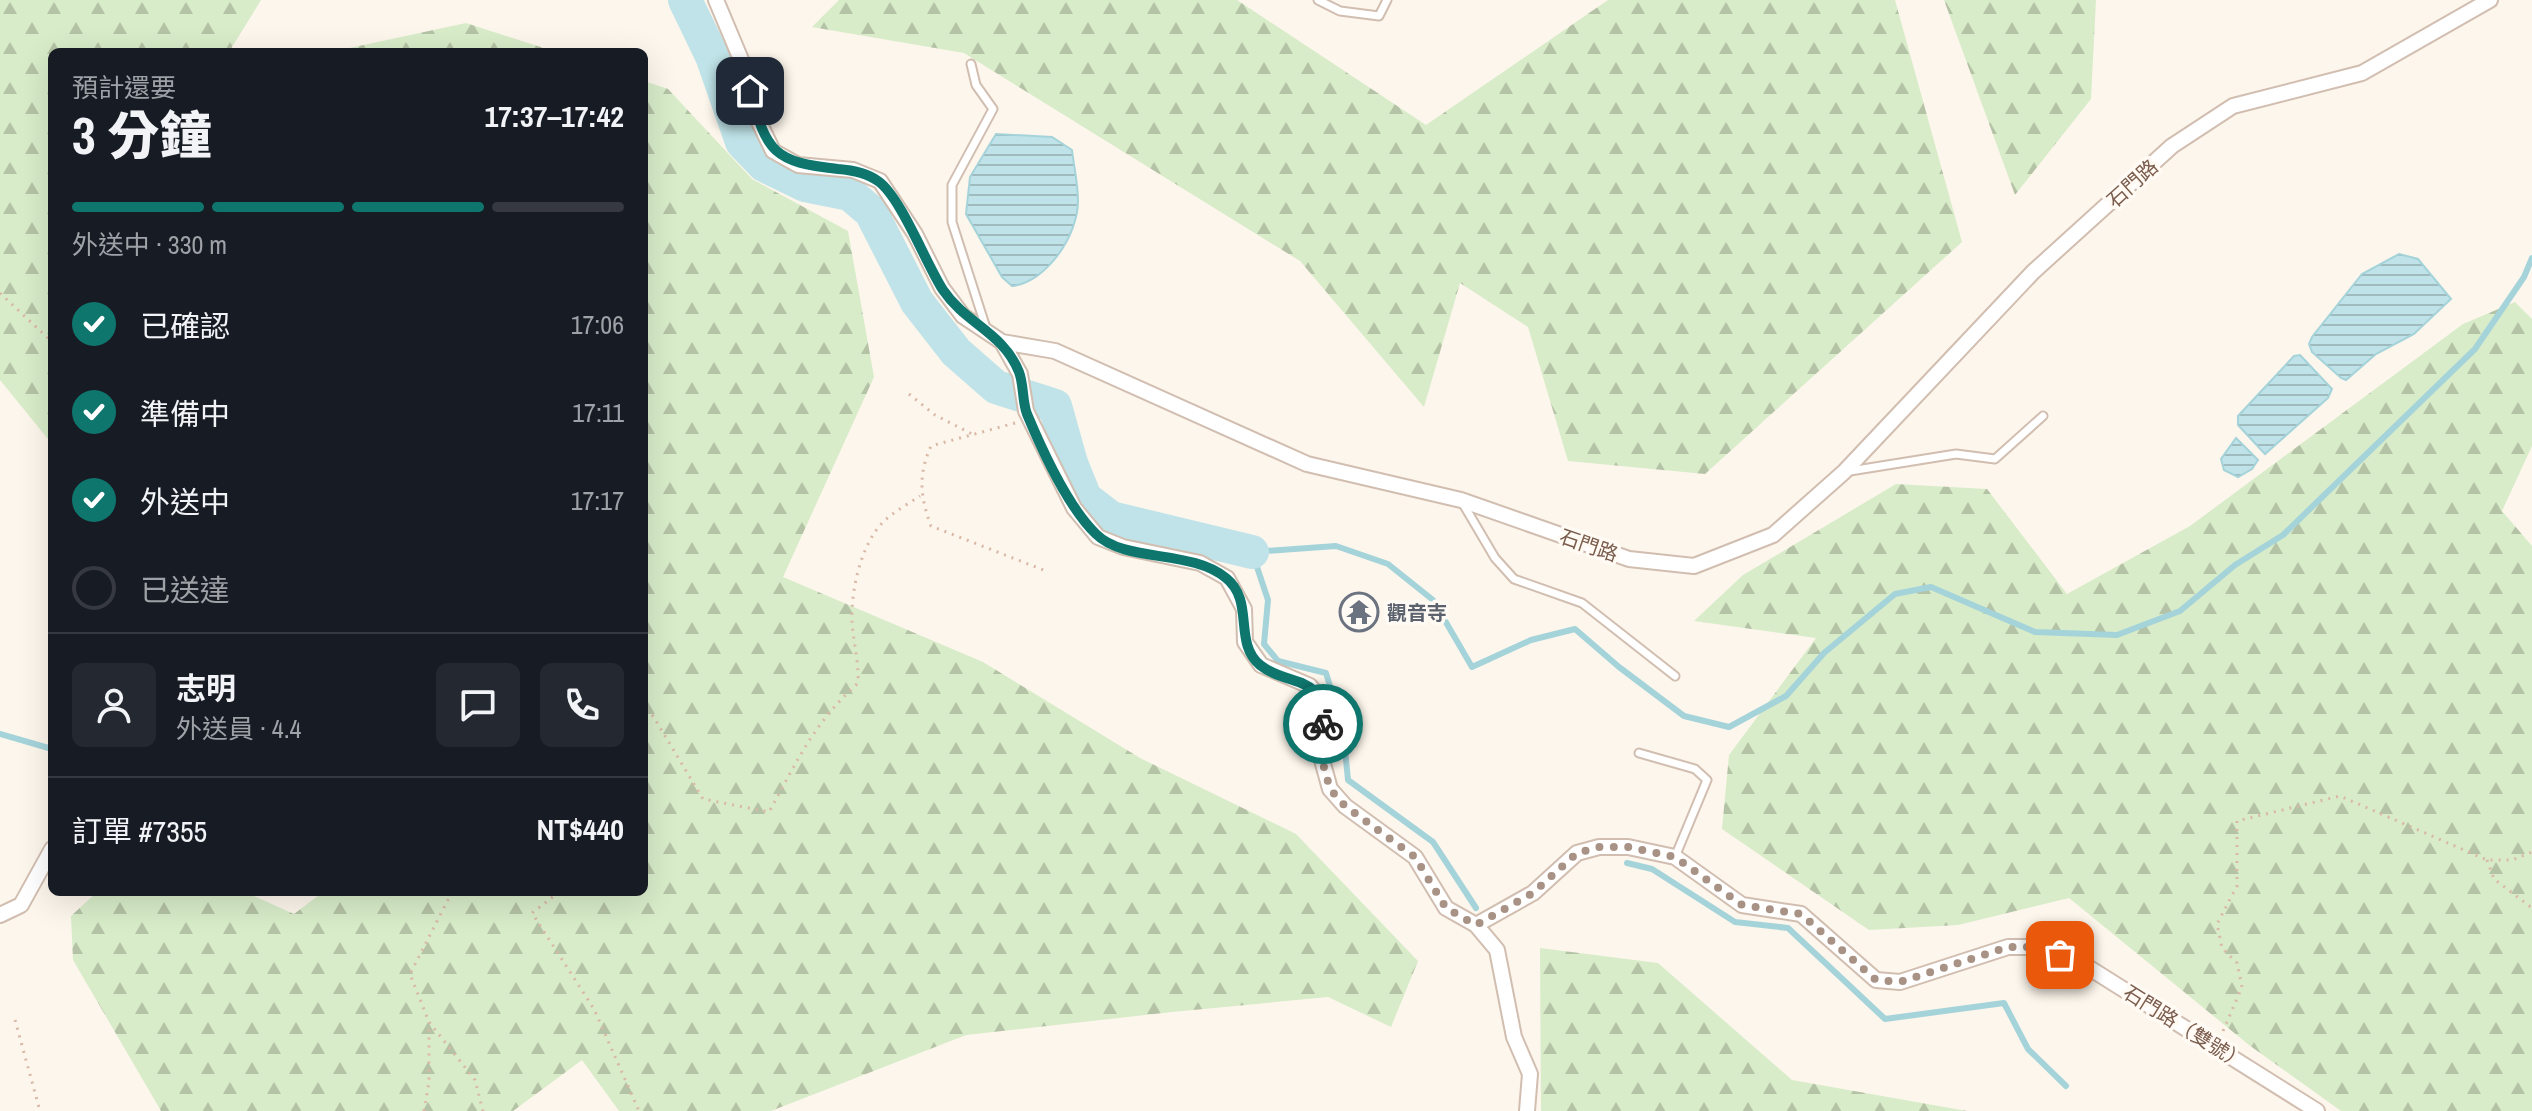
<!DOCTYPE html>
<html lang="zh-TW">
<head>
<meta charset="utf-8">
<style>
	:root { --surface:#171b24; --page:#242831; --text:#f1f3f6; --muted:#9ea1a6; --line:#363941; --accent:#0f766e }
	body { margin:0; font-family:"Archivo Narrow","Noto Sans TC",sans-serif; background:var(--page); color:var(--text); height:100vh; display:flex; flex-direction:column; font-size:30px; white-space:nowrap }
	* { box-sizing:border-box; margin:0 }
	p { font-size:26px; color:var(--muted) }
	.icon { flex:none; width:44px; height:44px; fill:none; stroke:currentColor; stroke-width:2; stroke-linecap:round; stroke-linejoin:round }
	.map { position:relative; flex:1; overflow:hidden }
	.sheet { position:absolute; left:48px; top:48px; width:600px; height:848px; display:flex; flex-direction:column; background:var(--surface); border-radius:12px; box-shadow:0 8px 32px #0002 }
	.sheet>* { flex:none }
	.pin { position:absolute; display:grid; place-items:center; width:68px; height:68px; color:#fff; margin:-34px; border-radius:16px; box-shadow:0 4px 12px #0006 }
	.courier { position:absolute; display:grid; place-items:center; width:80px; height:80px; margin:-40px; border:6px solid #0f766e; border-radius:50%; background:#fff; color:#222; box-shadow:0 2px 10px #0007 }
	.headline em { font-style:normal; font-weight:800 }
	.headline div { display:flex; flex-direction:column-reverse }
	.headline { display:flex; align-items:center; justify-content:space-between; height:136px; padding:0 24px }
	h1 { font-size:52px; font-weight:800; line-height:60px }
	.bar { display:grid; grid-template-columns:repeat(4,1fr); gap:12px 8px; align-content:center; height:96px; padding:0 24px }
	.bar i { height:10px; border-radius:6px; background:var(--line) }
	.bar .on { background:var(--accent) }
	.bar p { grid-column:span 4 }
	.line { display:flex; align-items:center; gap:20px; padding:0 24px; border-top:2px solid var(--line) }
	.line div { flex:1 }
	.round { display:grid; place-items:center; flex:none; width:84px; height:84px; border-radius:12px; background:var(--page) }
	ol { padding:0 24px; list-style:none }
	li { display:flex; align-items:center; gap:24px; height:88px }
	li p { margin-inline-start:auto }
	li .icon { padding:8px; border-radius:50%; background:var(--accent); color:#fff; stroke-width:4 }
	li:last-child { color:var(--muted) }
	li i { width:44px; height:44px; border:4px solid var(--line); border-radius:50% }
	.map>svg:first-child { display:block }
</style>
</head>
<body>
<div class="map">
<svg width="2532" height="1111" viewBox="0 0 2532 1111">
	<defs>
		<pattern id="forest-firs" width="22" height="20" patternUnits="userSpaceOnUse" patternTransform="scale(2)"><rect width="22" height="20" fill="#d8ecc9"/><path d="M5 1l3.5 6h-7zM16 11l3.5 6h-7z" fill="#b4c2a5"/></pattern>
		<pattern id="water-rules" width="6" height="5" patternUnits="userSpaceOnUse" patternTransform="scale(2)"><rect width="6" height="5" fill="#bfe3e8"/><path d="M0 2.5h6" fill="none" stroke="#a0bbbe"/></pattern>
	</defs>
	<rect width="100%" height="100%" fill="#fdf6ec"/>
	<path fill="url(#forest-firs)" d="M 0,0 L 261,0 L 229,52 L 52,52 L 52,444 L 0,380 Z
		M 839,0 L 1237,0 L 1426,125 L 1608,0 L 1895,0 L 1962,242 L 1705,474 L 1568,461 L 1528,327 L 1460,283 L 1424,407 L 1300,261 L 964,53 L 812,27 Z
		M 1944,0 L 2096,0 L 2091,99 L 2015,195 Z
		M 466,23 L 556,52 L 331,52 Z
		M 644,81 L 668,89 L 752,179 L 848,231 L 874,377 L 783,577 L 983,662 L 1140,758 L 1296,834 L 1418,961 L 1391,1027 L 1328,997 L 1172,1012 L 966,1035 L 771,1111 L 619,1111 L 582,1060 L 513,1111 L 161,1111 L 73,960 L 71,916 L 97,892 L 245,892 L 294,914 L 323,892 L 644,892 Z
		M 2515,302 L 2532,319 L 2532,446 L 2502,511 L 2532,546 L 2532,1111 L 2341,1111 L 2249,1045 L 2069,898 L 1958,925 L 1869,930 L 1722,829 L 1729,755 L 1816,638 L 1694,621 L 1743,575 L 1896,484 L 1987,489 L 2067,594 L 2190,526 L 2463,324 Z
		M 1540,948 L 1658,963 L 1792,1080 L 1967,1111 L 1541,1111 Z"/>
	<path fill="url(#water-rules)" stroke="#a5d3da" stroke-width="2" d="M 996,134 L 1052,137 L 1072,150 C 1074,167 1078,184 1078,201 C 1078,235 1047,282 1012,286 L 1002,277 L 966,214 L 970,177 Z
		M 2399,254 L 2418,259 L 2451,299 L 2414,334 L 2376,354 L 2346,380 L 2341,378 L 2312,352 L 2309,344 L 2312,337 L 2362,274 Z
		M 2300,355 L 2332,389 L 2328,398 L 2265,454 L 2238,425 L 2238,416 L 2294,356 Z
		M 2236,438 L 2258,460 L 2252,469 L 2238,477 L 2224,470 L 2221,459 Z"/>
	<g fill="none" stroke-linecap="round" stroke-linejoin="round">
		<path stroke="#a5d3da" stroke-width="6" d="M 0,734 L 52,749
			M 1627,863 L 1652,869 L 1735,922 L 1788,928 L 1885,1019 L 2004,1003 L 2028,1049 L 2066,1086
			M 1476,908 L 1433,842 L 1348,780 L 1343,729 L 1326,673 L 1278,661 L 1264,644 L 1268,600 L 1252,552 L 1336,546 L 1388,564 L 1433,600 L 1472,667 L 1531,640 L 1575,629 L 1619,667 L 1684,716 L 1729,727 L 1786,696 L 1824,653 L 1895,594 L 1931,587 L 2035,632 L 2117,635 L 2180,611 L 2235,565 L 2283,535 L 2475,349 L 2524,277 L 2532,258"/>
		<path stroke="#bfe3e8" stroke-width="34" d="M 685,0 L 712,56 L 742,142 L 764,165 L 805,185 L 850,194 L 871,212 L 917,302 L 956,352 L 996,387 L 1055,406 L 1071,463 L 1085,498 L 1111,518 L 1252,552"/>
		<g stroke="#d1beb0" stroke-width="11">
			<path id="lane" d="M 1318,0 L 1340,11 L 1379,16 L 1387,0
				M 971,64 L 976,85 L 993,109 L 952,185 L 952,222 L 986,328
				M 1850,471 L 1956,454 L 1995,459 L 2043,416
				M 1462,502 L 1495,558 L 1514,579 L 1582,603 L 1675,676
				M 1639,753 L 1695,769 L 1707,780 L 1675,857"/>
		</g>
		<g stroke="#d1beb0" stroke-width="18">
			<path id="street" d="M 716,0 L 742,62 L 758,120 L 773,151 L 798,165 L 853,170 L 880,181 L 915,234 L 942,288 L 963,316 L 1002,342 L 1055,351 L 1307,464 L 1461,500 L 1629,559 L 1694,566 L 1773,535 L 1844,472 L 2033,272 L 2172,146 L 2233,106 L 2362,73 L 2490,0
				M 1002,342 L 1020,374 L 1026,411 L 1074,508 L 1098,537 L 1123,547 L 1200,563 L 1227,578 L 1244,609 L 1245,642 L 1261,665 L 1310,686 L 1324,704 L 1322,760 L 1330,789 L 1345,806 L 1415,857 L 1446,908 L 1476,925 L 1533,893 L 1577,853 L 1599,847 L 1628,847 L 1675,857 L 1742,905 L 1801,914 L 1876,980 L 1900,982 L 2008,947 L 2038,947 L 2083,964 L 2317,1111
				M 0,915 L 21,905 L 52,849
				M 1476,925 L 1497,950 L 1514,1037 L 1530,1074 L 1527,1111"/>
		</g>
		<path stroke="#d9b8a5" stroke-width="3" stroke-dasharray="2 6" stroke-linecap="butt" d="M 0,293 L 52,342
			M 909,394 L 935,415 L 974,435
			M 1015,423 L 931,446 C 918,475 920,496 931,526 L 1046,571
			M 644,713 L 653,716 L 703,799 L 769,812 C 798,760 813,724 858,683 C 859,660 853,642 852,621 C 851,589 861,544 884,521 C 895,511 908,504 920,496
			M 2487,860 L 2494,879 L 2532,908
			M 452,892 L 410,974 L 429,1022 L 475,1080 L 483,1111
			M 559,892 L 532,913 L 594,1009 L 639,1111
			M 15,1020 L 40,1111
			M 2223,1031 L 2242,987 L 2237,963 L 2222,948 L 2217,924 L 2237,886 L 2237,821 L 2340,796 L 2487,860 L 2512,860 L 2532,852
			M 424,1111 L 429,1082 L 429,1023"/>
		<use href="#lane" stroke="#fff" stroke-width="7"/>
		<use href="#street" stroke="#fff" stroke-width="14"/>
	</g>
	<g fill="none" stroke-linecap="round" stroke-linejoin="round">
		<path stroke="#a89285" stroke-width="8" stroke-dasharray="0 14.4" d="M 1323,724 L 1322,760 L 1330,789 L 1345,806 L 1415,857 L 1446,908 L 1476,925 L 1533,893 L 1577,853 L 1599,847 L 1628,847 L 1675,857 L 1742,905 L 1801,914 L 1876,980 L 1900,982 L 2008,947 L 2038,947 L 2060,955"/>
		<path stroke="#0f766e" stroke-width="10" d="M 750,91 C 767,153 774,162 838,169 C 851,170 867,173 878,181 C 901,197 926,264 943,290 C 966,324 1003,332 1019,372 C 1024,385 1022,401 1027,414 C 1042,450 1068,507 1096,534 C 1125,563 1191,549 1226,578 C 1255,601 1233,643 1260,665 C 1289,688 1325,672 1323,724"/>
	</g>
	<defs>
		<g id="temple-ring" transform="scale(2)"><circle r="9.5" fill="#fffaf3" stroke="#6b7280" stroke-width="1.5"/><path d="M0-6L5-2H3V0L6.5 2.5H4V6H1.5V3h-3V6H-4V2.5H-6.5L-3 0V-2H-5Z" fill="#6b7280"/></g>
	</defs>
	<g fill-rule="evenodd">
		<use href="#temple-ring" x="1359" y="612"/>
	</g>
	<g text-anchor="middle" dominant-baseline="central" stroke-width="7" stroke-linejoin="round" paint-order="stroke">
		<g font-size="20" fill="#7a5c4d" stroke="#fffaf3">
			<text transform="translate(2132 183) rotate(-42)">石門路</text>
			<text transform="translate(1589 545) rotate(19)">石門路</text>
			<text transform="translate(2185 1027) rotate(32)">石門路（雙號）</text>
		</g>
		<g font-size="20" font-weight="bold" fill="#5b616d" stroke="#fffaf3" text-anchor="start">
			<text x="1387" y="612">觀音寺</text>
		</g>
	</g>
</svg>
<div class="pin" style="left:2060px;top:955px;background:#ea580c"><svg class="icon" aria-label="bag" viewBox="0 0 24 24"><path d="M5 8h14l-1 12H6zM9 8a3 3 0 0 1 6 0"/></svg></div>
<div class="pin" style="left:750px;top:91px;background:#1f2937"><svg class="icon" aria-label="home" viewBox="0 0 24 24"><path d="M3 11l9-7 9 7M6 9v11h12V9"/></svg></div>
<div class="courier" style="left:1323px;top:724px"><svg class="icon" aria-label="bike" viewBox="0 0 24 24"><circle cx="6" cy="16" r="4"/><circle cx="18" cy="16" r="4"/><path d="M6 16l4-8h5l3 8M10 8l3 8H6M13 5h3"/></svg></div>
<section class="sheet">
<div class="headline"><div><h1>3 分鐘</h1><p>預計還要</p></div><em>17:37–17:42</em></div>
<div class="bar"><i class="on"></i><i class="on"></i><i class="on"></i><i></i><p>外送中 · 330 m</p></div>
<ol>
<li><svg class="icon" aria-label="check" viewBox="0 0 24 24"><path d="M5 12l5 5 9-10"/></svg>已確認<p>17:06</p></li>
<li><svg class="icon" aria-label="check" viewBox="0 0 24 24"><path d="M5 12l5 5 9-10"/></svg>準備中<p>17:11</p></li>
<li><svg class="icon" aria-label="check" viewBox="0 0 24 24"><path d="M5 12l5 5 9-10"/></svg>外送中<p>17:17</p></li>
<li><i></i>已送達</li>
</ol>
<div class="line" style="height:144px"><a class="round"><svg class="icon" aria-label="person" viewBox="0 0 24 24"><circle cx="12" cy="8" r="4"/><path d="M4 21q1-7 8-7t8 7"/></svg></a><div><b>志明</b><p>外送員 · 4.4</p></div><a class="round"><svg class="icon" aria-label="chat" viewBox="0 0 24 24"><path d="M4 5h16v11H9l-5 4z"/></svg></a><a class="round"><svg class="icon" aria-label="phone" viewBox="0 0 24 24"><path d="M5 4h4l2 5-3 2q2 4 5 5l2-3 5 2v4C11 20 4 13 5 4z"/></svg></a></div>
<div class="line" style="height:104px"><div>訂單 #7355</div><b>NT$440</b></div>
</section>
</div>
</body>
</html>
